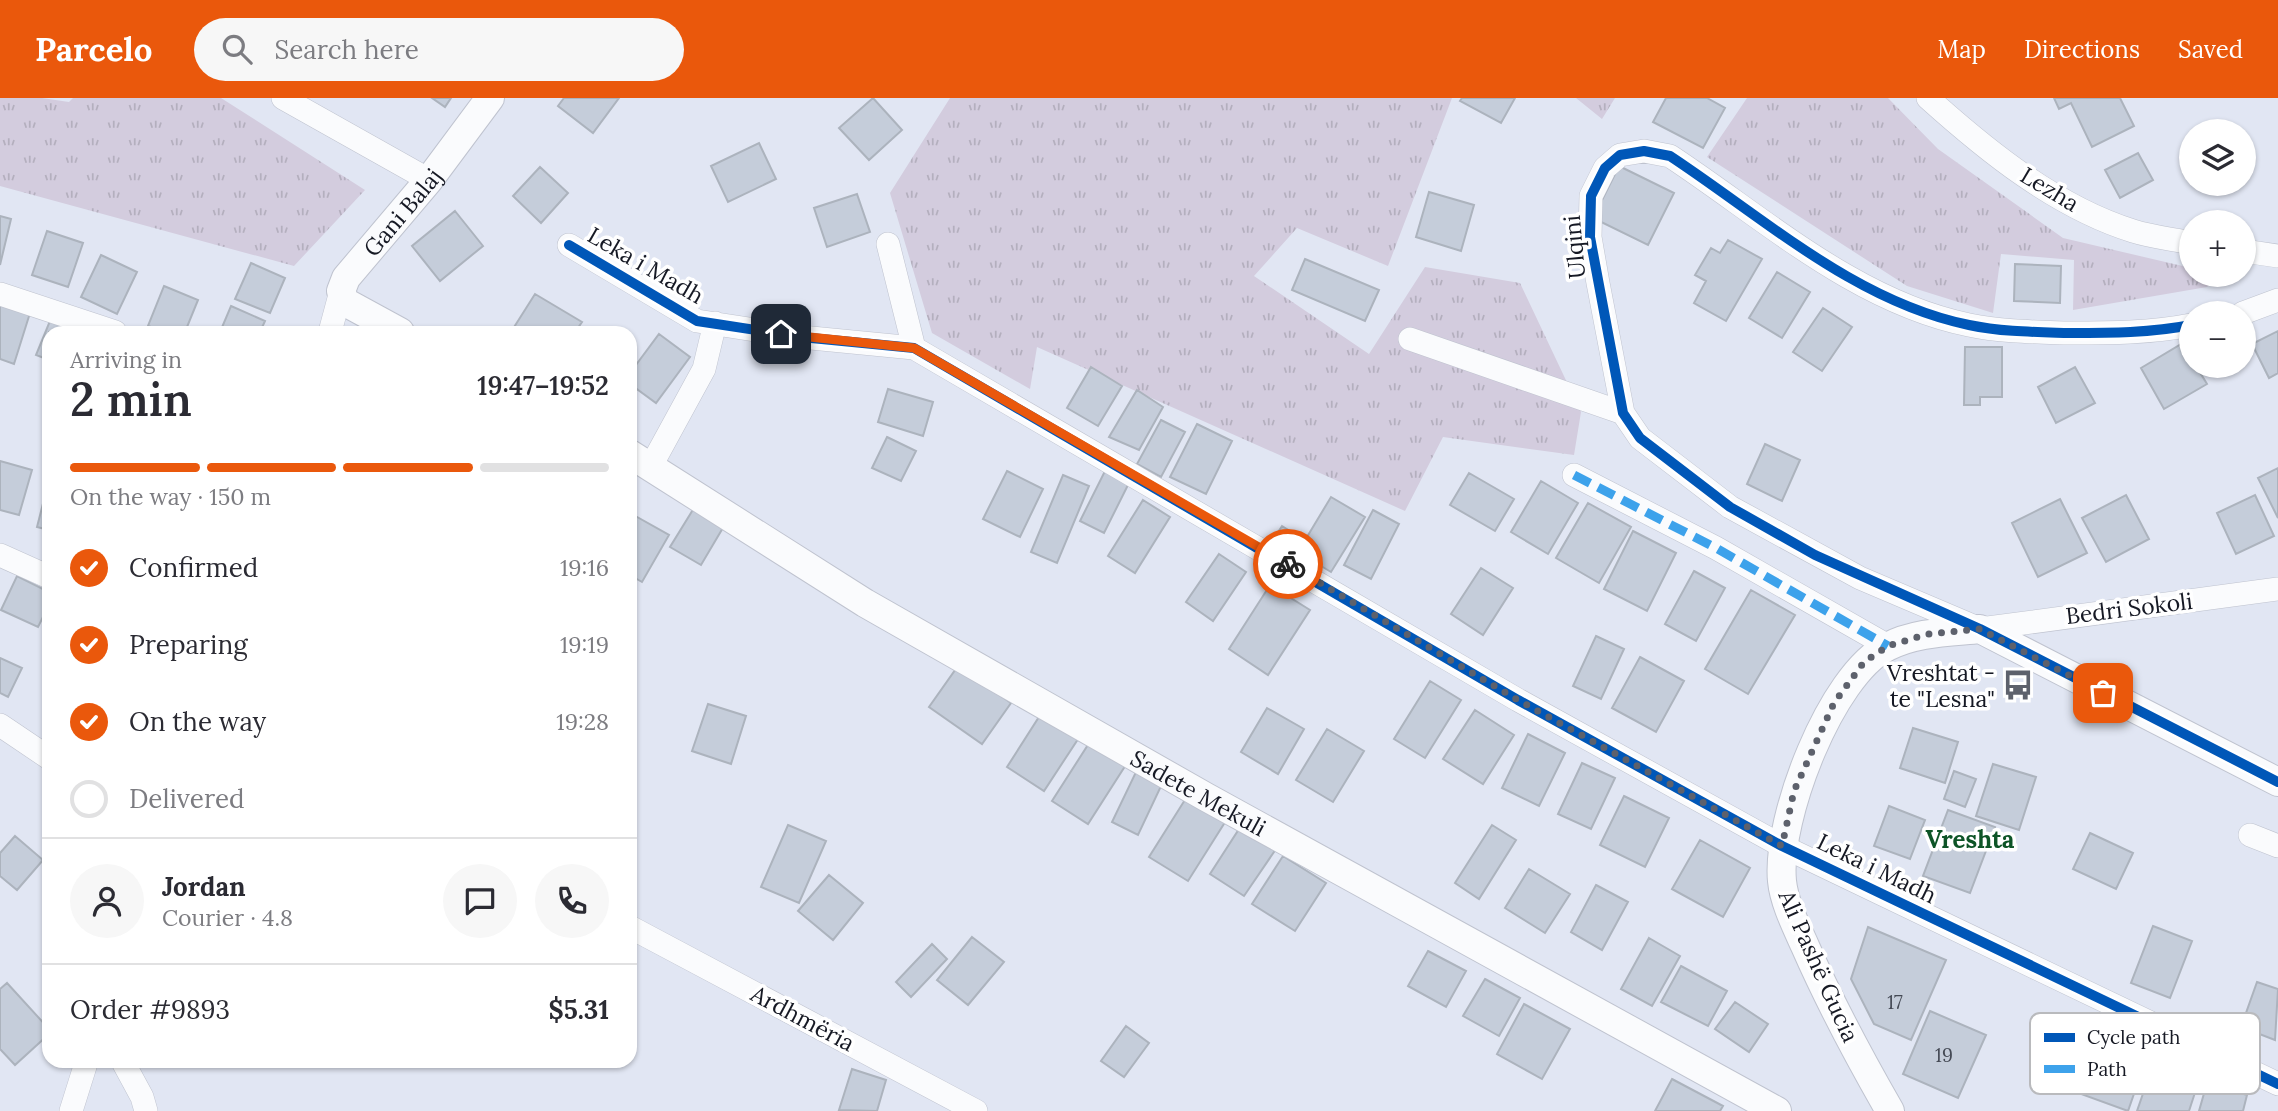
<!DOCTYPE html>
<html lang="en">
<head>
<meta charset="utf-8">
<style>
	:root { --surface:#fff; --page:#f7f7f7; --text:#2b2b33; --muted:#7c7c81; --line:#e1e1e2; --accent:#ea580c }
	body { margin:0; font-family:Lora,serif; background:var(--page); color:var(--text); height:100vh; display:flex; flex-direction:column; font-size:26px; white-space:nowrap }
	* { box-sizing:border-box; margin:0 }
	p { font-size:23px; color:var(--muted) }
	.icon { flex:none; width:38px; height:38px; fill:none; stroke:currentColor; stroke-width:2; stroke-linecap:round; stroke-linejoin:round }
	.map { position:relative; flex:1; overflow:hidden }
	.drawer { position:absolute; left:42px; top:228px; width:595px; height:742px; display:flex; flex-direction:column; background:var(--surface); border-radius:21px; box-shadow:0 2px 5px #0004 }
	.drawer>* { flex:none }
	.tools { position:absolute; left:2179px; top:21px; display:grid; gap:14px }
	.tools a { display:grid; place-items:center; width:77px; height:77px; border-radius:50%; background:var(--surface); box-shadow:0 2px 5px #0004; font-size:35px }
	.pin { position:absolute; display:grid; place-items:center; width:60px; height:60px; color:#fff; margin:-30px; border-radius:14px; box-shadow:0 4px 10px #0006 }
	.courier { position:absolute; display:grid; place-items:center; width:70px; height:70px; margin:-35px; border:5px solid #ea580c; border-radius:50%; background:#fff; color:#222; box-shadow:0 2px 9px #0007 }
	.summary em { font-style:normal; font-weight:600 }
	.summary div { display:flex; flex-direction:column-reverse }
	.summary { display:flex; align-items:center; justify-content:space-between; height:119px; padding:0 28px }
	h1 { font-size:46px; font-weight:600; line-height:52px }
	.bar { display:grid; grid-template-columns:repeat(4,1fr); gap:10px 7px; align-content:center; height:84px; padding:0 28px }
	.bar i { height:9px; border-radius:5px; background:var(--line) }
	.bar .active { background:var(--accent) }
	.bar p { grid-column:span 4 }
	.line { display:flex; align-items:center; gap:18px; padding:0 28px; border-top:2px solid var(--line) }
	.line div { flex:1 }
	.round { display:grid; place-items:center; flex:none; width:74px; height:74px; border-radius:37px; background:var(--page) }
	ol { padding:0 28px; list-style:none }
	li { display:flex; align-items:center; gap:21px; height:77px }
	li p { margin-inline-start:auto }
	li .icon { padding:7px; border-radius:50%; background:var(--accent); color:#fff; stroke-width:4 }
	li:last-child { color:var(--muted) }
	li i { width:38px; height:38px; border:4px solid var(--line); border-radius:50% }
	header { display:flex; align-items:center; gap:42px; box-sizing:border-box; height:98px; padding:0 35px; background:var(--accent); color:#fff }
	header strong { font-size:33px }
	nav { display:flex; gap:38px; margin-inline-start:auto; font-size:24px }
	.search { width:490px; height:63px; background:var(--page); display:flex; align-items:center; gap:18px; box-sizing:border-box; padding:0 24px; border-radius:38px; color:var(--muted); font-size:26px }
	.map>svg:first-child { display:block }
</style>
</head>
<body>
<header>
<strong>Parcelo</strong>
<div class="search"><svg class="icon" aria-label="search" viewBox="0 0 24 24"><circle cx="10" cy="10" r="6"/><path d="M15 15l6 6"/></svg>Search here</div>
<nav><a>Map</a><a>Directions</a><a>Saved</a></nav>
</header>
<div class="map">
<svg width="2278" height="1013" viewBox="0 0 2278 1013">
	<defs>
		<pattern id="grass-tufts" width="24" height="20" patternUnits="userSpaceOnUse" patternTransform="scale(1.75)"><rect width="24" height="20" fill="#d3ccde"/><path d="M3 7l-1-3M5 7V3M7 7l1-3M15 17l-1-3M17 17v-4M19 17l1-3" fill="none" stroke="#b4afbe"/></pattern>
	</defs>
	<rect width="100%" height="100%" fill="#e1e6f3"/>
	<path fill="url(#grass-tufts)" d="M 0,0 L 42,0 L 69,4 L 73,0 L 221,0 L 365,92 L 294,168 L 0,88 Z
		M 950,0 L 1452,0 L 1388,168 L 1297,130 L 1254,178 L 1369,256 L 1425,169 L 1520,185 L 1581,314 L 1574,357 L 1443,339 L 1405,413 L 1037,249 L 1030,291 L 932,235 L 890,95 Z
		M 1576,0 L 1615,0 L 1602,21 Z
		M 1747,0 L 1888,0 L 1938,51 L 2063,140 L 2191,170 L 2191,177 L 2222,177 L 2207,189 L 2073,212 L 2074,162 L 2001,156 L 1993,215 L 1907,188 L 1707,59 Z"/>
	<path fill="#c5cdda" stroke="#acb3bd" stroke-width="2" d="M 432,0 L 451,0 L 445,9 Z
		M 564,0 L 619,0 L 593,35 L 558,8 Z
		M 873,0 L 902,32 L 869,62 L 839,30 Z
		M 1462,0 L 1515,0 L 1501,25 L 1460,3 Z
		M 1666,0 L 1707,0 L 1725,10 L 1703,50 L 1653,24 Z
		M 2054,0 L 2120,0 L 2134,28 L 2092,49 L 2071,5 L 2059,11 Z
		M 759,45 L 776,81 L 728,104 L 711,68 Z
		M 2138,55 L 2153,82 L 2120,100 L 2105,72 Z
		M 1619,68 L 1674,95 L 1648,147 L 1593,120 Z
		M 540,69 L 568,95 L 541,125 L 513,98 Z
		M 1429,94 L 1474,107 L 1461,153 L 1416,139 Z
		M 857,96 L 870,134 L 827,149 L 814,110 Z
		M 455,113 L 483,148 L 440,183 L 412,148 Z
		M 0,118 L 11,121 L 0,167 Z
		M 47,133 L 83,145 L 68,189 L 32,177 Z
		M 1728,142 L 1762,161 L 1726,223 L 1694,205 L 1706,183 L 1695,177 L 1711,150 L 1720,155 Z
		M 101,157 L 137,174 L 117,216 L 81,199 Z
		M 1305,161 L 1379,192 L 1365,223 L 1292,192 Z
		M 251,165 L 285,180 L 270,215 L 235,201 Z
		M 2015,166 L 2061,168 L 2060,205 L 2014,203 Z
		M 1777,174 L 1810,194 L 1782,240 L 1749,220 Z
		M 164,188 L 198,202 L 185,234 L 166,234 L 148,228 Z
		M 535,196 L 582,224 L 575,234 L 511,234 Z
		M 0,206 L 30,215 L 14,266 L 0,261 Z
		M 231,208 L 265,223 L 260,234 L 220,234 Z
		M 1823,210 L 1852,229 L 1822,273 L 1793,254 Z
		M 52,218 L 92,234 L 49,234 L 49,262 L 36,257 Z
		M 2278,233 L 2278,275 L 2269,280 L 2252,246 Z
		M 659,236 L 690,259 L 656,305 L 630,286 L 630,275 Z
		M 2183,245 L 2191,260 L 2191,268 L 2196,268 L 2207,286 L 2164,311 L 2141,270 Z
		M 1965,249 L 2002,249 L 2002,299 L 1980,299 L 1980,307 L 1964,307 Z
		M 1091,269 L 1122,288 L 1098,328 L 1067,310 Z
		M 2075,269 L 2095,305 L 2056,325 L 2038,289 Z
		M 888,291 L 933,304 L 923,338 L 878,324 Z
		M 1137,292 L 1163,309 L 1139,352 L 1109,339 Z
		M 1161,322 L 1185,334 L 1161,379 L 1137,366 Z
		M 1197,326 L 1232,343 L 1206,396 L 1170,379 Z
		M 887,339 L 916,353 L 901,383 L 872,370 Z
		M 1765,346 L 1800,362 L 1782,403 L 1747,386 Z
		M 0,363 L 32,372 L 19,417 L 0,412 Z
		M 2278,370 L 2278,420 L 2258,380 Z
		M 1106,371 L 1130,383 L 1104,435 L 1080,423 Z
		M 1007,373 L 1043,391 L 1020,439 L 983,421 Z
		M 1469,375 L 1514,401 L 1495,433 L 1450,407 Z
		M 1063,377 L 1089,388 L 1057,465 L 1031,454 Z
		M 49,382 L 49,432 L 37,429 Z
		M 1541,383 L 1578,405 L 1548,456 L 1511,434 Z
		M 2126,397 L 2149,441 L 2106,464 L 2082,420 Z
		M 2255,397 L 2274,438 L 2236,456 L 2217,415 Z
		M 1331,399 L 1365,419 L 1331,474 L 1298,454 Z
		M 2060,401 L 2087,455 L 2038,479 L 2012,425 Z
		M 1143,402 L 1170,419 L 1135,475 L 1108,458 Z
		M 1588,405 L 1631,429 L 1599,485 L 1556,460 Z
		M 694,410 L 724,428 L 701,467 L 670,449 Z
		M 1373,412 L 1399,426 L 1371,481 L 1344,467 Z
		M 630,415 L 669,437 L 642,484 L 630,477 Z
		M 1282,428 L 1298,438 L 1286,455 L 1271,445 Z
		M 1633,433 L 1676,455 L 1647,513 L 1604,491 Z
		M 1219,456 L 1246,474 L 1213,523 L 1186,504 Z
		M 1481,470 L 1513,490 L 1483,537 L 1451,516 Z
		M 1694,473 L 1725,490 L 1696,543 L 1665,526 Z
		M 17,478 L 49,494 L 49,507 L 38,529 L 1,512 Z
		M 1270,487 L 1310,512 L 1268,577 L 1229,551 Z
		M 1751,492 L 1795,517 L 1748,596 L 1705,571 Z
		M 1596,538 L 1624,551 L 1601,601 L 1573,588 Z
		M 1640,559 L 1684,583 L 1656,634 L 1612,610 Z
		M 0,560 L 22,570 L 8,599 L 0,595 Z
		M 958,568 L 1011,605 L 982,646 L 929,609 Z
		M 1430,583 L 1461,602 L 1425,660 L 1394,641 Z
		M 708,606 L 746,618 L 731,666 L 692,653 Z
		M 1046,608 L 1084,632 L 1044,693 L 1007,669 Z
		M 1267,610 L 1304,631 L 1278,676 L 1241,654 Z
		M 1475,612 L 1514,637 L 1483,686 L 1443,661 Z
		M 1913,630 L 1958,644 L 1945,685 L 1900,670 Z
		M 1327,631 L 1364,653 L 1333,704 L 1296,682 Z
		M 1528,636 L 1565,655 L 1539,708 L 1502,690 Z
		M 1093,639 L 1129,662 L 1088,726 L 1052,703 Z
		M 1582,665 L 1615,680 L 1591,731 L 1558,716 Z
		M 1993,666 L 2036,679 L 2019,732 L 1976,718 Z
		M 1954,673 L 1976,681 L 1965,709 L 1944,701 Z
		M 1136,674 L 1162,686 L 1138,737 L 1112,724 Z
		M 1188,697 L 1227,721 L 1188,783 L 1149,759 Z
		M 1624,698 L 1669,720 L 1645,769 L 1600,747 Z
		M 1889,708 L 1925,722 L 1910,761 L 1874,748 Z
		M 1948,712 L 1995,729 L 1970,795 L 1923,778 Z
		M 788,727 L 826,743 L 799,805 L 761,789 Z
		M 1492,727 L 1516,742 L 1479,801 L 1455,785 Z
		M 1241,728 L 1276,751 L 1244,798 L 1210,776 Z
		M 2090,735 L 2133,755 L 2116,791 L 2073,771 Z
		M 15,738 L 43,762 L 17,792 L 0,778 L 0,755 Z
		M 1700,742 L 1750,770 L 1723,819 L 1672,791 Z
		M 1283,758 L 1326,785 L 1295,833 L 1252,806 Z
		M 1529,771 L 1570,796 L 1545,835 L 1505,810 Z
		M 829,777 L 863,805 L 833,842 L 798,813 Z
		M 1596,787 L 1628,804 L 1602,852 L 1571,834 Z
		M 2153,828 L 2192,843 L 2170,900 L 2131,885 Z
		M 1868,829 L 1946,862 L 1911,942 L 1874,926 L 1851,881 Z
		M 972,839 L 1004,864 L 968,907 L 937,882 Z
		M 1649,840 L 1680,858 L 1652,908 L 1621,891 Z
		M 932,846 L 947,861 L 911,899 L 896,884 Z
		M 1428,853 L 1466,873 L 1446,909 L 1408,888 Z
		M 1681,868 L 1727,893 L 1708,928 L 1661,904 Z
		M 1485,881 L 1520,900 L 1499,938 L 1463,918 Z
		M 2257,884 L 2278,891 L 2275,942 L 2241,929 Z
		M 7,885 L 49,931 L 49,936 L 15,967 L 0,951 L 0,891 Z
		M 1735,904 L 1768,926 L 1749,954 L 1715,931 Z
		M 1524,906 L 1570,931 L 1542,981 L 1497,956 Z
		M 1930,913 L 1986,937 L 1958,1000 L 1903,976 Z
		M 1126,928 L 1149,945 L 1124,979 L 1101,963 Z
		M 2098,948 L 2145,964 L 2128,1013 L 2081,996 Z
		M 2156,958 L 2202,973 L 2189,1013 L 2137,1013 Z
		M 852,971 L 886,982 L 877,1013 L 839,1012 Z
		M 1672,981 L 1723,1008 L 1720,1013 L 1655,1013 Z
		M 2207,985 L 2247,997 L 2243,1013 L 2199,1013 Z"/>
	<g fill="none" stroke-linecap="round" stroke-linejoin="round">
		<g stroke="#bfc3cf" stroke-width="24">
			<path id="minor" d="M 283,0 L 429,82
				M 1928,0 C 1987,53 2056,109 2133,133 C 2152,139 2172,141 2191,145
				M 888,146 L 914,250
				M 569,147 L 697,223 L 801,239 L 914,250 L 1518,602 L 1782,748 L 2278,986
				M 2244,153 L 2278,158
				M 0,196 L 115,234
				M 2243,215 L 2278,202
				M 2191,227 C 2151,235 2110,235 2069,235 C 2036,234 2002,234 1969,227 C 1856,204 1764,120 1670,58 L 1644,53 L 1620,57 L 1605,70 L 1591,98 L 1590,139 L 1598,185 L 1623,315 L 1640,340 L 1730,409 L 1860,480 L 1980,531 L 2278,491
				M 330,234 L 341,193
				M 1410,241 L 1623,315
				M 651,368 L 704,271 L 715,225
				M 1574,377 L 1716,450 L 1888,548
				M 0,457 L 49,479
				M 0,627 L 49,660
				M 2250,737 L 2278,748
				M 630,829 L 976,1013
				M 122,962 L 142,999 L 146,1013
				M 71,1013 L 87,962"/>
		</g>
		<g stroke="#bfc3cf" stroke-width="30">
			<g id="tertiary">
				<path id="s1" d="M 400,234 L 345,204 L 341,193 L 346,180 L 429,82 L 490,0"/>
				<path id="s2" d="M 630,356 L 865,505 L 1206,699 L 1777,1013"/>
				<path d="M 1890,1013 C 1859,959 1830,905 1805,848 C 1796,828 1784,804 1782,783 C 1776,721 1831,577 1887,549 C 1915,534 1950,534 1980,531 L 2278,684"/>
			</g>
		</g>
		<use href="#minor" stroke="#fafbfd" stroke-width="23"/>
		<use href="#tertiary" stroke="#fafbfd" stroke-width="28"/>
		<path stroke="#3da2eb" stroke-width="9" stroke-dasharray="18 9" stroke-linecap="butt" d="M 1574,377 L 1716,450 L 1888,548"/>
		<g stroke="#fff" stroke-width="15">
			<path id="cycleway" d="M 569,147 L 697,223 L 801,239 L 914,250 L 1518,602 L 1782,748 L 2278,986
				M 2191,227 C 2151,235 2110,235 2069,235 C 2036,234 2002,234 1969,227 C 1856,204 1764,120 1670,58 L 1644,53 L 1620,57 L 1605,70 L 1591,98 L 1590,139 L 1623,315 L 1640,340 L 1730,409 L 1815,457 L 1980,531 L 2278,684"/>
		</g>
		<use href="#cycleway" stroke="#0057b8" stroke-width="10"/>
	</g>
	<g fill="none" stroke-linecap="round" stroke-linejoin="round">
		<path stroke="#5d616c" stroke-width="7" stroke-dasharray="0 12.6" d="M 1288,466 L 1518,602 L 1782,748 L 1794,693 L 1834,605 L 1864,564 L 1888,548 L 1928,536 L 1980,531 L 2103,595"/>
		<path stroke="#ea580c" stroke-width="9" d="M 781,236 L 914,250 L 1288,466"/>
	</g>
	<defs>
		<g id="bus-bare" transform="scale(2.415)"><path d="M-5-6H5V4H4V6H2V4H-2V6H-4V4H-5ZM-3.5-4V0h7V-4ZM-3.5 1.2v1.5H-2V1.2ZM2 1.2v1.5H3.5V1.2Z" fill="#5d616c" stroke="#fff" stroke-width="2.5" paint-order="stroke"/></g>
	</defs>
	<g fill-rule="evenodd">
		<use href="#bus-bare" x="2018" y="587"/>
	</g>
	<g text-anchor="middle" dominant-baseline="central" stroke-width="7" stroke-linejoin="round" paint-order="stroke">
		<g font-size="19" fill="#444954">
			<text x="1895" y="904">17</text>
			<text x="1944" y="957">19</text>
		</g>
		<g font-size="23" fill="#161924" stroke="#fff">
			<text transform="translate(2050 91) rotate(31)">Lezha</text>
			<text stroke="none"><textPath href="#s1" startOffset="175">Gani Balaj</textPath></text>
			<text transform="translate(1574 149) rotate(-95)">Ulqini</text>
			<text transform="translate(646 167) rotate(30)">Leka i Madh</text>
			<text transform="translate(2129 510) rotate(-7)">Bedri Sokoli</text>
			<text stroke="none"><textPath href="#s2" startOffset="662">Sadete Mekuli</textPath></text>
			<text transform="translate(1877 770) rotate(26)">Leka i Madh</text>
			<text transform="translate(1819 868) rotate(66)">Ali Pashë Gucia</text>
			<text transform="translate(803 920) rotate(28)">Ardhmëria</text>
		</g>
		<g font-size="23" fill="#161924" stroke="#fff" text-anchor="end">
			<text x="1995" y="574">Vreshtat -<tspan x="1995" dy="26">te "Lesna"</tspan></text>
		</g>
		<g font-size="24" font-weight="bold" fill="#0d5427" stroke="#fff">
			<text x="1970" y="741">Vreshta</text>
		</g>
	</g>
	<rect x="2030" y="915" width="230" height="81" rx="10" fill="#fff" stroke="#b9babd" stroke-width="2"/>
	<rect x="2044" y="935" width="31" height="9" fill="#0057b8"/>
	<rect x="2044" y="967" width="31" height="8" fill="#3da2eb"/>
	<g font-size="19" fill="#161924">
		<text x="2087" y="946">Cycle path</text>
		<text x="2087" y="978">Path</text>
	</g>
</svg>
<div class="tools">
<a><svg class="icon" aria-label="layers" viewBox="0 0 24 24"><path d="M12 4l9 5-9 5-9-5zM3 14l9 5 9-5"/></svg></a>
<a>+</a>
<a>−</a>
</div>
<div class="pin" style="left:2103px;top:595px;background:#ea580c"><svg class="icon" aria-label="bag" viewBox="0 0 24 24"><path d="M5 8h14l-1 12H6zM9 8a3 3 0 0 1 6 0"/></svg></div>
<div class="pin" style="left:781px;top:236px;background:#1f2937"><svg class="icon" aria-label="home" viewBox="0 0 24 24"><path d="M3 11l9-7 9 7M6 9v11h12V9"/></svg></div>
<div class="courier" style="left:1288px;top:466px"><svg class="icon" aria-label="bike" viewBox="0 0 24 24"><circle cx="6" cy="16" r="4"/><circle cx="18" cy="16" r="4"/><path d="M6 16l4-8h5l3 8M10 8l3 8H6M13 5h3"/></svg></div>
<section class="drawer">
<div class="summary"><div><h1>2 min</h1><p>Arriving in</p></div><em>19:47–19:52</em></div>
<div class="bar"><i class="active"></i><i class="active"></i><i class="active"></i><i></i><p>On the way · 150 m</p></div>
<ol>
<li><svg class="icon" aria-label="check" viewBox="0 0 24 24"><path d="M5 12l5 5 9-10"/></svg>Confirmed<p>19:16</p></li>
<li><svg class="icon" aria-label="check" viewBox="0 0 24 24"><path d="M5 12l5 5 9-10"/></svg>Preparing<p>19:19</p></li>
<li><svg class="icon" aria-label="check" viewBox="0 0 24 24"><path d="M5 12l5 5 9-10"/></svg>On the way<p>19:28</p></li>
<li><i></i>Delivered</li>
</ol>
<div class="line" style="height:126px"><a class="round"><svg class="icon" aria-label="person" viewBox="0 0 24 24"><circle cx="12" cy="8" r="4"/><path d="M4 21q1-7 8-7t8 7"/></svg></a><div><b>Jordan</b><p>Courier · 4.8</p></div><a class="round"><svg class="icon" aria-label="chat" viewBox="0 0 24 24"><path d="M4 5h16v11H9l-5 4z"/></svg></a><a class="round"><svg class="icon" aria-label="phone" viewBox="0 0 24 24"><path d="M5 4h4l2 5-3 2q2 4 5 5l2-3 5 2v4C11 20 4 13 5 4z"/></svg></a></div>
<div class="line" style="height:91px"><div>Order #9893</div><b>$5.31</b></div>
</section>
</div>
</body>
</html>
